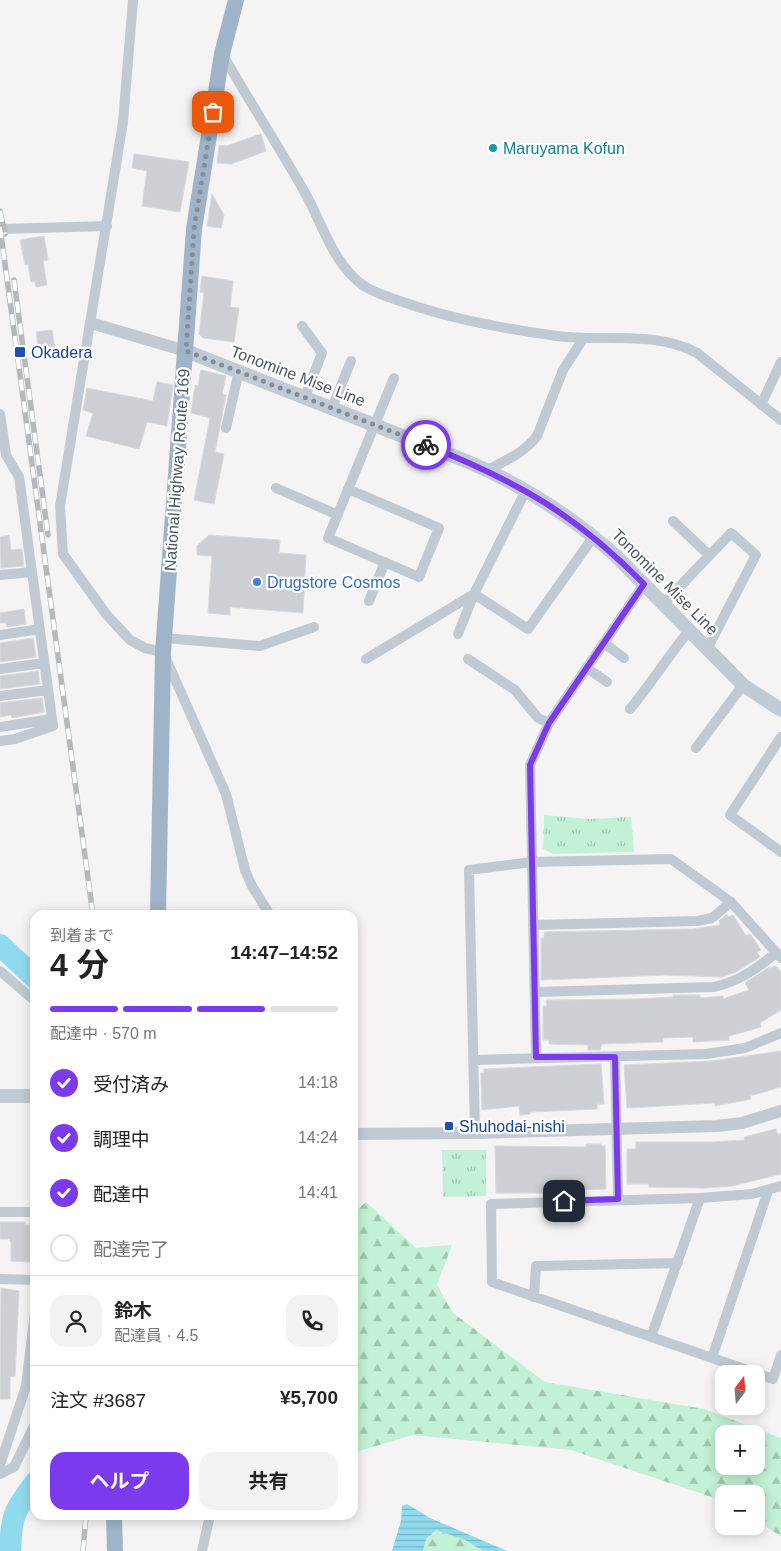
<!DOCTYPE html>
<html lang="ja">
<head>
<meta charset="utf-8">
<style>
	:root { --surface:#fff; --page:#f2f2f2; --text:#222; --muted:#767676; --line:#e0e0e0; --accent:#7c3aed }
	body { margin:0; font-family:Arial,"Noto Sans JP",sans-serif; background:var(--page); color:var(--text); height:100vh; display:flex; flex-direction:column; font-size:19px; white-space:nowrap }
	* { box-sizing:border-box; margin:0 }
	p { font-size:16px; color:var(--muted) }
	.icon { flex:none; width:28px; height:28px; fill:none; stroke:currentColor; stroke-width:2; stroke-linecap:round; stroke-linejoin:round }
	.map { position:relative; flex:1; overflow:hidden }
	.details { position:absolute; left:30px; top:910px; width:328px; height:610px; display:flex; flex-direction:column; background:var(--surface); border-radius:15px; box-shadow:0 2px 12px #0003 }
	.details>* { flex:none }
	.needle { width:32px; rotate:16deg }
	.controls { position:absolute; left:715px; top:1365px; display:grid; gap:10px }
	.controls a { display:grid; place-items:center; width:50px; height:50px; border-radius:10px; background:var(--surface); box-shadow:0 2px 12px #0003; font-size:25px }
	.pin { position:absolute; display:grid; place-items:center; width:42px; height:42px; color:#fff; margin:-21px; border-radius:10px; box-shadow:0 2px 8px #0006 }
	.courier { position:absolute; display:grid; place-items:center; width:50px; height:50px; margin:-25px; border:4px solid #7c3aed; border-radius:50%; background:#fff; color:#222; box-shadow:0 1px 6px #0007 }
	.overview em { font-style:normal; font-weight:700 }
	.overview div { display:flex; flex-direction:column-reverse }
	.overview { display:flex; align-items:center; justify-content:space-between; height:85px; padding:0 20px }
	h1 { font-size:32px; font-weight:700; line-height:38px }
	.bar { display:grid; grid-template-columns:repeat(4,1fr); gap:8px 5px; align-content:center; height:60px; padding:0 20px }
	.bar i { height:6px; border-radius:4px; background:var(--line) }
	.bar .selected { background:var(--accent) }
	.bar p { grid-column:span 4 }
	.line { display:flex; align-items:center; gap:12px; padding:0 20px; border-top:1px solid var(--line) }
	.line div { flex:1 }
	.round { display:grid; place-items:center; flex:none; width:52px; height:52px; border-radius:15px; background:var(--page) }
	ol { padding:0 20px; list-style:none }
	li { display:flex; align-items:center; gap:15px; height:55px }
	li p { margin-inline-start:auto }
	li .icon { padding:5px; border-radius:50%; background:var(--accent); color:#fff; stroke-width:4 }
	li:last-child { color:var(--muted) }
	li i { width:28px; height:28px; border:2px solid var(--line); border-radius:50% }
	.button { display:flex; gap:10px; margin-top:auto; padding:10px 20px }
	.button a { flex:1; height:58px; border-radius:15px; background:var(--accent); color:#fff; font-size:20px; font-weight:700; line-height:58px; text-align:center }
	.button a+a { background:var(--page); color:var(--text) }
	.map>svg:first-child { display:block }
</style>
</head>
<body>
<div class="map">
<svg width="781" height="1551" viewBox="0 0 781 1551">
	<defs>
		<pattern id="forest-firs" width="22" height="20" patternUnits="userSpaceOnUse" patternTransform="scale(1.25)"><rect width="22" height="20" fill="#c3f1d5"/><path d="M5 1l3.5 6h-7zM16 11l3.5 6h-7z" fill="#a0c6b0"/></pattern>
		<pattern id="park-tufts" width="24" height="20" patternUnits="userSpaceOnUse" patternTransform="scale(1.25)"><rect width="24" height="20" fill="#c3f1d5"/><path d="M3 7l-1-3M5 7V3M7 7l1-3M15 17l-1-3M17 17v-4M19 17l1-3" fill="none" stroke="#a0c6b0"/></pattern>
		<pattern id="water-rules" width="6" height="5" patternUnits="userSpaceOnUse" patternTransform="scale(1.25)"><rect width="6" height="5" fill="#90daee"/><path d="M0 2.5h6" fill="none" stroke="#78b4c4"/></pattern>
	</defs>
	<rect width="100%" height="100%" fill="#f5f3f3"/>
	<path fill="url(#forest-firs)" fill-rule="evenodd" d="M 366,1202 L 416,1248 L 452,1245 L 437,1285 L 453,1313 L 545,1382 L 704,1409 L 781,1438 L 781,1536 L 756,1521 L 756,1494 L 724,1494 L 724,1501 L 571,1450 L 412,1435 L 353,1453 L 353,1213 ZM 724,1434 L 756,1434 L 756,1466 L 724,1466 Z
		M 436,1530 L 465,1540 L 483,1551 L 423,1551 L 426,1539 Z"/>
	<path fill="url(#park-tufts)" d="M 544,815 L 589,819 L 631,817 L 634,852 L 553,854 L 543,849 Z
		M 442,1150 L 486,1150 L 486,1196 L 443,1197 Z"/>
	<path fill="url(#water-rules)" d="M 407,1504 L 430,1518 L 507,1551 L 483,1551 L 465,1540 L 436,1530 L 426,1539 L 423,1551 L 392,1551 L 401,1521 L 402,1506 Z"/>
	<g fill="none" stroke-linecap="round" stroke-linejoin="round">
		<path stroke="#90daee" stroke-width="22" d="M 0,945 L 35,978
			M 10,1551 C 11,1517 14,1510 35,1483"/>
	</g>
	<path fill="#cdcfd5" stroke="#d7d9de" d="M 261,134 L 266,151 L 231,164 L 217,163 L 219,145 L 226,146 Z
		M 134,154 L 189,162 L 180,212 L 142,206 L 147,171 L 132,168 Z
		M 212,194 L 224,215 L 221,228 L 207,226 Z
		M 44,236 L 48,260 L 43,261 L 47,285 L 36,287 L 35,281 L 31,282 L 28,264 L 25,265 L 20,240 Z
		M 202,276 L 233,281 L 230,307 L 239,308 L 234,342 L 203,338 L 199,334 L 204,293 L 200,292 Z
		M 52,330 L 56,355 L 40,357 L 36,332 Z
		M 201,370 L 226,376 L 222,394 L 226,395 L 215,452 L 224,454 L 214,504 L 194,500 L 210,418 L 191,413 L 195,385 L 198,386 Z
		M 157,382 L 173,385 L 167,426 L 147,422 L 139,449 L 86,436 L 93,413 L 83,410 L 87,388 L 153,401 Z
		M 9,535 L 11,550 L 22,549 L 24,566 L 1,568 L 0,537 Z
		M 209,535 L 280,540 L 279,553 L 306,555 L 303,613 L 230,607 L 230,615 L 208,613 L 212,556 L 197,555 L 197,546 Z
		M 24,609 L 26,624 L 7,627 L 6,623 L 0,623 L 0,613 Z
		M 33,638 L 36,657 L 0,662 L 0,643 Z
		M 38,671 L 40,684 L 0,689 L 0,676 Z
		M 42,698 L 44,712 L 12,718 L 11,715 L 0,717 L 0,703 Z
		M 727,914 L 728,917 L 733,915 L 746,936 L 750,934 L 761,950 L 757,952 L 760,957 L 736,972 L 722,977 L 665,975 L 541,980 L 541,938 L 544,938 L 544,932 L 693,929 L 720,925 L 719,921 Z
		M 776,966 L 781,972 L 781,1010 L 760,1023 L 761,1027 L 729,1036 L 729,1040 L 693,1042 L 693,1037 L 663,1038 L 663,1042 L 602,1044 L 600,1050 L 588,1050 L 588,1045 L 549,1044 L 549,1040 L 543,1040 L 543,1006 L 547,1006 L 546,1000 L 636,999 L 673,997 L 673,995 L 700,995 L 700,998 L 723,996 L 723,999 L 749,990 L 745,983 L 766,969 Z
		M 781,1051 L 781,1087 L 750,1096 L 751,1099 L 715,1106 L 715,1103 L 627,1108 L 624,1065 L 712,1061 Z
		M 601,1064 L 604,1104 L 597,1104 L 597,1109 L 530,1112 L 530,1114 L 520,1115 L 519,1106 L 482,1110 L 481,1073 L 484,1073 L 484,1069 Z
		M 776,1129 L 778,1135 L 781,1133 L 781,1174 L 732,1186 L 705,1188 L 649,1187 L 649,1184 L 627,1184 L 627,1149 L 636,1149 L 636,1142 L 711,1142 L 745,1140 L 744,1137 Z
		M 586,1144 L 601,1144 L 601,1146 L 605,1146 L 606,1189 L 561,1190 L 561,1193 L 496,1193 L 495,1146 L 586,1147 Z
		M 0,1222 L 25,1222 L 25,1225 L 30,1225 L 30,1262 L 11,1261 L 11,1242 L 9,1239 L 0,1239 Z
		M 1,1288 L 19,1291 L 15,1376 L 10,1377 L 10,1399 L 0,1399 Z"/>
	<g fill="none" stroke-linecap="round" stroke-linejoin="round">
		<path stroke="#c1cad2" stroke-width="10" d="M 133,0 L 123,122 L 60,506 L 63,554 L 106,614 L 130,640 L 145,648 L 163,652 L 226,794 L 245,870 L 252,886 L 270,915
			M 223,55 C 249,101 278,145 304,191 C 322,222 333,265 364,286 C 377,294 391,298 406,303 C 455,320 505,329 557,336 C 603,342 655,330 697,353 L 781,420
			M 0,229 L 107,226
			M 302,326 L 322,353 L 305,397
			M 761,405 L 781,362
			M 332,408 L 351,361
			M 0,414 L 6,455 L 19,477 L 53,726 L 15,739 L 0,741
			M 226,428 L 239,371
			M 488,470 C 506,460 524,453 537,436 L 563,370 L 583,339
			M 276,488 L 338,515
			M 348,489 L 439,528 L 419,577 L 328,538 L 394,378
			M 673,521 L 709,555
			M 0,575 L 32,572
			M 369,601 L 385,562
			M 663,604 L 731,533 L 756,555 L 707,649
			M 458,634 L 474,594 L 528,629 L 594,536
			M 0,635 L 40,629
			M 164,638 L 260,646 L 314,627
			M 604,643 L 624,658
			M 366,659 L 474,594 L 526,490
			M 468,659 L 515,690 L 538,718 L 549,723
			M 587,668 L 607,682
			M 0,669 L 44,663
			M 0,696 L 48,690
			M 630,709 C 651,684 668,656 689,631
			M 0,727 L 52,719
			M 781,737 L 730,815 L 781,852
			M 696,748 L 743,685
			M 533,925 L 697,921 L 712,918 L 731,902
			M 0,971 L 35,1001
			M 536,992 L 714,987 C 740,981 756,969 776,953
			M 536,1057 L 530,765 L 549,723 L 644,584
			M 615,1057 L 618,1199
			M 474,1060 L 706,1054 L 745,1048 L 781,1033
			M 475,1133 L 469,870 L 531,862 L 671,859 L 731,902 L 781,958
			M 781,1186 L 752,1194 L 700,1198 L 491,1204 L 492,1282 L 773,1379 L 781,1355
			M 0,1212 L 35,1212
			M 0,1279 L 35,1280
			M 534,1297 L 536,1266 L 678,1263
			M 651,1337 L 700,1198
			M 712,1358 L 768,1191
			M 0,1465 L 26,1386 L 35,1312
			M 0,1474 L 14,1467 L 35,1424
			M 202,1551 L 210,1515"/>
		<path stroke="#c1cad2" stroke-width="12" d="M 91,323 L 186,351
			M 352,1134 L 475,1133 L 717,1126 L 742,1123 L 781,1111"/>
		<path stroke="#c1cbd6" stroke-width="14" d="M 186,351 L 466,461 C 521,484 571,516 616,556 L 743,685 L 781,710
			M 0,1096 L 35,1096"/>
		<path stroke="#9fb4c9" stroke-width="16" d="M 158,915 L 163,652 L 194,229 L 222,54 L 236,0
			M 114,1515 L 115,1551"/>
		<g stroke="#b5b8bd" stroke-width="5.5">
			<path id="rail" d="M 0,211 L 5,234
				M 0,227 L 93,915
				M 14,280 L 48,535
				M 83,1551 L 86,1515"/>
		</g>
		<use href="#rail" stroke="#fff" stroke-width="4" stroke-dasharray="11" stroke-linecap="butt"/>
	</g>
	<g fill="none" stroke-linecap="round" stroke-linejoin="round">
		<path stroke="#868d94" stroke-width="5" stroke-dasharray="0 9" d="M 213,112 L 194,229 L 186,351 L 426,445"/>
		<path stroke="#7c3aed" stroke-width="6" d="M 426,445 C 517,481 575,514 644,584 L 549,723 L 530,765 L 536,1057 L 615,1057 L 618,1199 L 564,1201"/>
	</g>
	<circle fill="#0f9aa8" stroke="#fff" stroke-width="2" cx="493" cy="148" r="5"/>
	<g fill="#1a4fb4" stroke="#fff" stroke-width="2">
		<rect x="14" y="346" width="12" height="12" rx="2.5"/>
		<rect x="444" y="1121" width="10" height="10" rx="2.5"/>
	</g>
	<circle fill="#3f7fe0" stroke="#fff" stroke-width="2" cx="257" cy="582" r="5"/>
	<g text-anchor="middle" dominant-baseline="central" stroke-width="4.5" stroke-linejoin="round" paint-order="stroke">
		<g font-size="16" fill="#0d838f" stroke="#fff" text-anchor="start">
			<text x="503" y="148">Maruyama Kofun</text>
		</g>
		<g font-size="16" fill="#164399" stroke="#fff" text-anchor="start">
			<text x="31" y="352">Okadera</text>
			<text x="459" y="1126">Shuhodai-nishi</text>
		</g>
		<g font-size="16" fill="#4a5661" stroke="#fff">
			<text transform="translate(298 376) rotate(21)">Tonomine Mise Line</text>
			<text transform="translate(177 470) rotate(-86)">National Highway Route 169</text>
			<text transform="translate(665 582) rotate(45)">Tonomine Mise Line</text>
		</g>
		<g font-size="16" fill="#366cbe" stroke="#fff" text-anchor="start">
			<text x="267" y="582">Drugstore Cosmos</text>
		</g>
	</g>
</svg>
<div class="controls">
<a><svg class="needle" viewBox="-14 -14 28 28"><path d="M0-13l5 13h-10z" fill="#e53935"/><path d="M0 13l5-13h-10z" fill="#767676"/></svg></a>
<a>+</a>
<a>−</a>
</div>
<div class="pin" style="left:213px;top:112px;background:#ea580c"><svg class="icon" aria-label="bag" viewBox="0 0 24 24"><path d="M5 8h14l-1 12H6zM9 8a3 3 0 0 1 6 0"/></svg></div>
<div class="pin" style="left:564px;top:1201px;background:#1f2937"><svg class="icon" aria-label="home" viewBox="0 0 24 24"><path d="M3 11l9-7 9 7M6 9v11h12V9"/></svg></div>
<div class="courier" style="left:426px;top:445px"><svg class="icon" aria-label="bike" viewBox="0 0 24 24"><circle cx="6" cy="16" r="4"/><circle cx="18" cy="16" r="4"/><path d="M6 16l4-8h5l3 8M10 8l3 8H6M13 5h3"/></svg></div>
<section class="details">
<div class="overview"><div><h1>4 分</h1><p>到着まで</p></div><em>14:47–14:52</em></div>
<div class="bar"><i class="selected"></i><i class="selected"></i><i class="selected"></i><i></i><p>配達中 · 570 m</p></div>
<ol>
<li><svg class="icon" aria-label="check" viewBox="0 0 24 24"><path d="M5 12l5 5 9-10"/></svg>受付済み<p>14:18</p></li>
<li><svg class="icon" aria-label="check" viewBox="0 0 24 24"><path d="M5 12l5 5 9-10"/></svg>調理中<p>14:24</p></li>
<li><svg class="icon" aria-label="check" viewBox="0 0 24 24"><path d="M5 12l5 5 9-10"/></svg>配達中<p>14:41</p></li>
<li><i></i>配達完了</li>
</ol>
<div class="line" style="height:90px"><a class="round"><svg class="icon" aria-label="person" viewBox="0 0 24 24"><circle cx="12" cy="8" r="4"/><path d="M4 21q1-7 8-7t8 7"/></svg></a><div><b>鈴木</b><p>配達員 · 4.5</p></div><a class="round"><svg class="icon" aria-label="phone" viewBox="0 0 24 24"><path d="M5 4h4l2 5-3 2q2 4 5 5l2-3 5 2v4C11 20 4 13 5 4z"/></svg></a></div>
<div class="line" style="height:65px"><div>注文 #3687</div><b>¥5,700</b></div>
<div class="button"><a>ヘルプ</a><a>共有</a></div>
</section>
</div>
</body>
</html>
